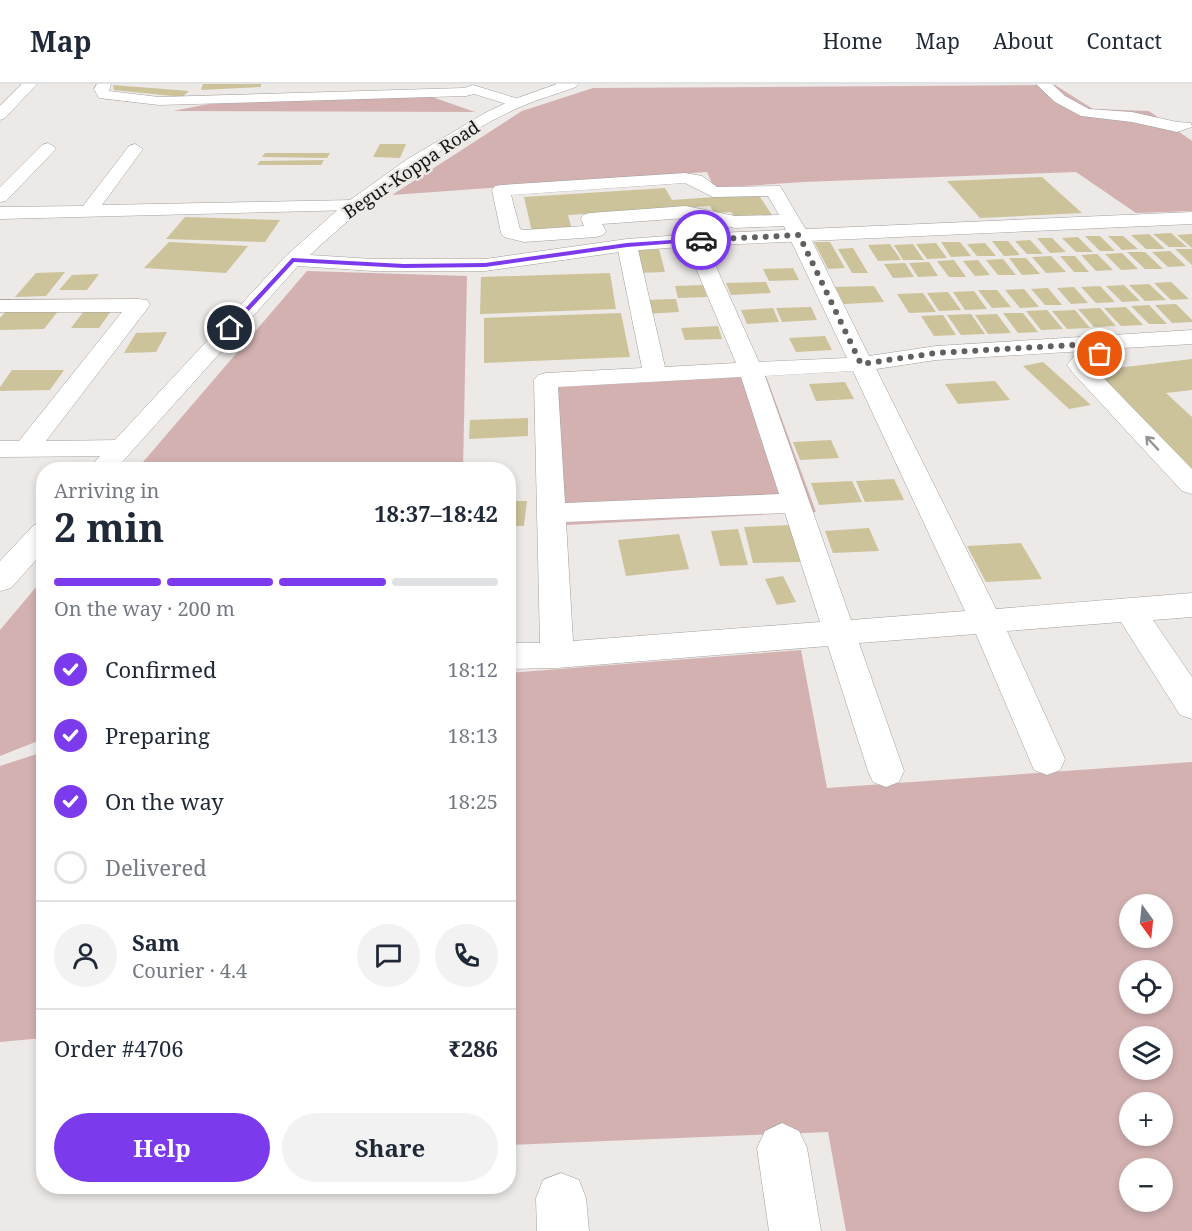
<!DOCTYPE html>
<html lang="en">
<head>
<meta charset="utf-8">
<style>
	:root { --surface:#fff; --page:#f2f2f3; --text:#1f2937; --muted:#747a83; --line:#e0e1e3; --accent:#7c3aed }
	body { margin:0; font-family:"Noto Serif",serif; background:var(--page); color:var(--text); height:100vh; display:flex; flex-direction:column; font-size:22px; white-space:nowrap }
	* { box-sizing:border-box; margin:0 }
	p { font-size:20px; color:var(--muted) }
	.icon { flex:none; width:33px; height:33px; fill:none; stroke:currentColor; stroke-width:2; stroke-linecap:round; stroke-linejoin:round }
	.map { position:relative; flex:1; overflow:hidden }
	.sheet { position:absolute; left:36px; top:378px; width:480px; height:732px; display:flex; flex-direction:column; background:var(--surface); border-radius:24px; box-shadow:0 3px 9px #0003 }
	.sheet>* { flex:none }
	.needle { width:39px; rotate:165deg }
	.buttons { position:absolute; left:1119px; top:810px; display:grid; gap:12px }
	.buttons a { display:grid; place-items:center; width:54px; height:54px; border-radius:50%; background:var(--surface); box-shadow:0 3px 9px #0003; font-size:30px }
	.pin { position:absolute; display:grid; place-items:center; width:51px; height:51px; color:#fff; margin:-26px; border:3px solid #fff; border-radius:50%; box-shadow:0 2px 6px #0007 }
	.courier { position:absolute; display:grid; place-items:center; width:60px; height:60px; margin:-30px; border:4px solid #7c3aed; border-radius:50%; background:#fff; color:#222; box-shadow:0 2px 8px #0007 }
	.overview em { font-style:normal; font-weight:700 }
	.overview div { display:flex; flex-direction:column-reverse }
	.overview { display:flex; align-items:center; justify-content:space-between; height:102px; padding:0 18px }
	h1 { font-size:39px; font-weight:700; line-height:45px }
	.bar { display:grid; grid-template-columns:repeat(4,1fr); gap:9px 6px; align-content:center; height:72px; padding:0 18px }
	.bar i { height:8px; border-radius:4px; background:var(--line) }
	.bar .active { background:var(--accent) }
	.bar p { grid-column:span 4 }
	.line { display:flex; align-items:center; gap:15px; padding:0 18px; border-top:2px solid var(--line) }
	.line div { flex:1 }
	.round { display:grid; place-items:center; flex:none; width:63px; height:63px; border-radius:32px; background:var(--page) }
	ol { padding:0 18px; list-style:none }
	li { display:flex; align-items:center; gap:18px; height:66px }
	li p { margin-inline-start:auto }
	li .icon { padding:6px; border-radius:50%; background:var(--accent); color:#fff; stroke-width:4 }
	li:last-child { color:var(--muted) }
	li i { width:33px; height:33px; border:3px solid var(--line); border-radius:50% }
	.cta { display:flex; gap:12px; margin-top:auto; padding:12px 18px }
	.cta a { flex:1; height:69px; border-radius:36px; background:var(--accent); color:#fff; font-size:24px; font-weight:700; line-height:69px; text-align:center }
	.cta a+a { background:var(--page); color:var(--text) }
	header { display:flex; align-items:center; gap:36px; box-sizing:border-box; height:84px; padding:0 30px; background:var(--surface); border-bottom:2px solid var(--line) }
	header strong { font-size:28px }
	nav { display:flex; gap:33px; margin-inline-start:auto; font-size:21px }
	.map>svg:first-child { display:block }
</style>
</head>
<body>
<header>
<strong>Map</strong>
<nav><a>Home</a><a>Map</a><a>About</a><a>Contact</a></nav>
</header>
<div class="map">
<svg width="1192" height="1147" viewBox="0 0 1192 1147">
	<rect width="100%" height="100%" fill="#ece9e6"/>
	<path fill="#d3b1b1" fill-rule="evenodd" d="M 1055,1 L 1093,25 L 1149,27 L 1192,57 L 1192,127 L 1136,129 L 1076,88 L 803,98 L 714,104 L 707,88 L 392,111 L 522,27 L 593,4 Z
		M 415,7 L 475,28 L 173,27 L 229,16 Z
		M 307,187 L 467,192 L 463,385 L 137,385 Z
		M 762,281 L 816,428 L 546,442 L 538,291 Z
		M 43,495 L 43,655 L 0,672 L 0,546 Z
		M 801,566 L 827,704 L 1192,678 L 1192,1147 L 846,1147 L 828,1048 L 509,1061 L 508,589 ZM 1130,820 L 1162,820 L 1162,854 L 1130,854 ZM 1130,886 L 1162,886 L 1162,920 L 1130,920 ZM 1130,952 L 1162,952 L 1162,986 L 1130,986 ZM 1130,1018 L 1162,1018 L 1162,1052 L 1130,1052 ZM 1130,1084 L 1162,1084 L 1162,1118 L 1130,1118 Z
		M 43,668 L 43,954 L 0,958 L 0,682 Z"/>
	<path fill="#ccc39a" d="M 203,0 L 261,0 L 261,3 L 201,6 Z
		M 113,1 L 189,7 L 182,13 L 114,6 Z
		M 380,60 L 406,60 L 400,74 L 373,73 Z
		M 265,69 L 330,69 L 327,74 L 262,73 Z
		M 324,76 L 321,81 L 257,81 L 260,77 Z
		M 1042,93 L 1082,129 L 980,134 L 947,97 Z
		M 665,104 L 672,116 L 758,110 L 772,131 L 734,133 L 731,128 L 714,129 L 710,122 L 568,131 L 572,146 L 532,148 L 524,113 Z
		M 185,133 L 280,136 L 265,158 L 166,155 Z
		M 1171,149 L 1187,163 L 1169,163 L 1153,150 Z
		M 1149,150 L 1165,165 L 1146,165 L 1131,151 Z
		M 1192,150 L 1192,164 L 1177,151 Z
		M 1085,152 L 1100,152 L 1115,167 L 1100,167 Z
		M 1108,152 L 1123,152 L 1138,165 L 1122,166 Z
		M 1078,153 L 1093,168 L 1076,168 L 1062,154 Z
		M 1037,154 L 1052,154 L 1066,168 L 1050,169 Z
		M 1030,156 L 1043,170 L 1027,170 L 1015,157 Z
		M 992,157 L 1008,157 L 1020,171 L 1004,172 Z
		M 169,158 L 248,162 L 226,189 L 144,184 Z
		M 814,158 L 830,158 L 845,184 L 828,185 Z
		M 941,158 L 960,158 L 971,172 L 951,173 Z
		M 936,159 L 947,174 L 927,175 L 916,160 Z
		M 985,159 L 996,172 L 977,172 L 967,160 Z
		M 890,160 L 901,176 L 878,177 L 868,161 Z
		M 913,160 L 924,176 L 903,176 L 894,161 Z
		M 853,164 L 868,189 L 852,189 L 838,165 Z
		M 659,165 L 665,188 L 637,189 L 632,166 Z
		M 1175,165 L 1192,165 L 1192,181 Z
		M 1170,167 L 1186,182 L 1168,183 L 1152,168 Z
		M 1127,168 L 1145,168 L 1163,185 L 1145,185 Z
		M 1122,169 L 1138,185 L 1121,186 L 1105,170 Z
		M 1097,170 L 1113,186 L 1096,187 L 1081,171 Z
		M 1051,172 L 1066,188 L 1046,189 L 1032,173 Z
		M 1060,172 L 1075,172 L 1089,188 L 1074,188 Z
		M 1009,174 L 1026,174 L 1040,190 L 1022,191 Z
		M 1003,175 L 1016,191 L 998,191 L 986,176 Z
		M 954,176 L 966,193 L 949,193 L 937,177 Z
		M 978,176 L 990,191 L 975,192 L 963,177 Z
		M 929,178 L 938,192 L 918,193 L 909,179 Z
		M 905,179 L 914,193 L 893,194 L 884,180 Z
		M 793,184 L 799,196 L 769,197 L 763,185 Z
		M 65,188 L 46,212 L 15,213 L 36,189 Z
		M 610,189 L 616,225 L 480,230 L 481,193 Z
		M 99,190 L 87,206 L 59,206 L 72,191 Z
		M 766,198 L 771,209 L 731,211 L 726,199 Z
		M 1171,198 L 1189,215 L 1171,216 L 1154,199 Z
		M 1149,200 L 1166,216 L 1145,217 L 1129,201 Z
		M 703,201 L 707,213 L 678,214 L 675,202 Z
		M 1124,201 L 1140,217 L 1122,218 L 1106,202 Z
		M 874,202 L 884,218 L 844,220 L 835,203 Z
		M 1100,202 L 1115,218 L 1096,219 L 1081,203 Z
		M 1074,203 L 1088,219 L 1071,220 L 1057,204 Z
		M 1048,204 L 1062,221 L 1045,221 L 1031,205 Z
		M 1024,205 L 1039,223 L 1020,224 L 1005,206 Z
		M 978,206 L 997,206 L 1011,223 L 992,224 Z
		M 974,207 L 987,225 L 965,226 L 953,208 Z
		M 948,208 L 961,226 L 939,227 L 927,209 Z
		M 923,209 L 936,228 L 909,229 L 897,210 Z
		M 676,215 L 679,228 L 645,230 L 642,216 Z
		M 1176,220 L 1192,236 L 1192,238 L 1172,239 L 1155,221 Z
		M 1149,221 L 1167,240 L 1149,240 L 1131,222 Z
		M 811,223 L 817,236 L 782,238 L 776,224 Z
		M 1126,223 L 1143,241 L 1121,242 L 1104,224 Z
		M 773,224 L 779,238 L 747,240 L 741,226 Z
		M 1100,224 L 1116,242 L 1094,243 L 1078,225 Z
		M 7,226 L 59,226 L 44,245 L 0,246 L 0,234 Z
		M 1047,226 L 1063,245 L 1041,246 L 1026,227 Z
		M 1075,226 L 1090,244 L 1067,245 L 1052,227 Z
		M 84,227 L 111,227 L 99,244 L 71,244 Z
		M 621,229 L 630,273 L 484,279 L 484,234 Z
		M 1003,229 L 1023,229 L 1038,248 L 1018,249 Z
		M 971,230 L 985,250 L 961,251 L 947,231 Z
		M 997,230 L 1011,249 L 988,250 L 975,231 Z
		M 943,231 L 956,251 L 934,252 L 921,232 Z
		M 718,242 L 722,255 L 685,256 L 681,244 Z
		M 167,248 L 156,268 L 124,269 L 136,249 Z
		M 825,252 L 832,266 L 796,268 L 789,254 Z
		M 1192,275 L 1192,306 L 1166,309 L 1192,333 L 1192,385 L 1092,287 Z
		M 1043,278 L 1091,321 L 1069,325 L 1023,282 Z
		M 12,286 L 64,286 L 50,306 L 0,307 L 0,303 Z
		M 995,297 L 1010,316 L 958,320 L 945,300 Z
		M 845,298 L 854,315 L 816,317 L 809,300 Z
		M 528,334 L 528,352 L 469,355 L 470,336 Z
		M 831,356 L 839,374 L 800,376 L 793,358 Z
		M 894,395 L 904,416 L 865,418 L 856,397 Z
		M 852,397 L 862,418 L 819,421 L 811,399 Z
		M 508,417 L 527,417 L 524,442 L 508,442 Z
		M 790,441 L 801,478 L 753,479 L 744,443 Z
		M 869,444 L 879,467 L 833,469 L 825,447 Z
		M 738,445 L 748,481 L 720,482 L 711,447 Z
		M 679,450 L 689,485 L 626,492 L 618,456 Z
		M 1021,459 L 1042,495 L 986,498 L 967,462 Z
		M 783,492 L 796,518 L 777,521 L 765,495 Z"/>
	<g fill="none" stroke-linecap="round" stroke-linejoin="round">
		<g stroke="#a2a09d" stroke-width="1">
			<path id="street" d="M 22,0 L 37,0 L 5,34 L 0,36 L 0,22 Z
				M 97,0 L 111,0 L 109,7 L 159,13 L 464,4 L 473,1 L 522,16 L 524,19 L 517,23 L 474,10 L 466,12 L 159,21 L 99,14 L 94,5 Z
				M 1036,0 L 1052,0 L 1065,12 L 1089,25 L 1132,28 L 1177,38 L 1191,39 L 1192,43 L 1177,48 L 1132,38 L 1081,32 L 1055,18 Z
				M 48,59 L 56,64 L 54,67 L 6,117 L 0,118 L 0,103 L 42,61 Z
				M 135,60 L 143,65 L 102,121 L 354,116 L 360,117 L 363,121 L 360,125 L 354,126 L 0,135 L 0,123 L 83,122 L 129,62 Z
				M 685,89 L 702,92 L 717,103 L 780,102 L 809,151 L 869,272 L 936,262 L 1192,246 L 1192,260 L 1107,265 L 1114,273 L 1110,278 L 1091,281 L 1192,385 L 1192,410 L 1182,407 L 1073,289 L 1067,281 L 1076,270 L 1084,267 L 936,276 L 876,285 L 996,525 L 1192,509 L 1192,533 L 1153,536 L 1192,593 L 1192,635 L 1180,631 L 1121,538 L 1007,547 L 1065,675 L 1060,686 L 1047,691 L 1034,686 L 976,550 L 859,559 L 904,687 L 899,698 L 886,703 L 873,698 L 868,687 L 828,562 L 557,584 L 508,585 L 508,559 L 540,559 L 534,296 L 538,291 L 546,289 L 642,284 L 617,161 L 620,157 L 634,157 L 637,161 L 665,283 L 736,279 L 684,156 L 687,152 L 701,152 L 704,156 L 759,278 L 847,274 L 784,142 L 735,144 L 686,134 L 602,140 L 606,147 L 603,151 L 596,153 L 524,158 L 504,153 L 501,149 L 492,106 L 495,102 L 501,101 ZM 685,99 L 713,113 L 768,112 L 779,131 L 735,132 L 686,122 L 590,129 L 583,131 L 581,135 L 584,142 L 524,146 L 520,145 L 511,111 ZM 853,287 L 965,527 L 851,536 L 765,292 ZM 741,293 L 779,410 L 565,419 L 558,303 ZM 785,429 L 820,538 L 573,557 L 566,438 Z
				M 139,215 L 147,216 L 150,221 L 46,357 L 120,356 L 129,358 L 133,364 L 129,370 L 120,372 L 0,373 L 0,357 L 19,357 L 122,228 L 0,228 L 0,216 Z
				M 782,1039 L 799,1047 L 807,1064 L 821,1147 L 769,1147 L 757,1064 L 765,1047 Z
				M 561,1089 L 579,1096 L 586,1114 L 589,1147 L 537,1147 L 536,1114 L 543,1096 Z"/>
		</g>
		<g stroke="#a2a09d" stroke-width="1">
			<path id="secondary" d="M 557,0 L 578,0 L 576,3 C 557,10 538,15 520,23 C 443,58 371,114 310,171 L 373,175 L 485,175 L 627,155 L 694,150 L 1192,128 L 1192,140 L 694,162 L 627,167 L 485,187 L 373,187 L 298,182 L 115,386 L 87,386 L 286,172 L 343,121 L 406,76 L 485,29 L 512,16 Z
				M 44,438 L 44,467 L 11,504 L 0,507 L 0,477 L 34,441 Z"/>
		</g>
		<use href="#street" fill="#fff" fill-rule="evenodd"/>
		<use href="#secondary" fill="#fff" fill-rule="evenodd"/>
	</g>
	<defs><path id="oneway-shaft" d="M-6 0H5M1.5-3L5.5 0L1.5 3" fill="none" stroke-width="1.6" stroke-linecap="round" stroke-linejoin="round" transform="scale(1.5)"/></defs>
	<use stroke="#979696" href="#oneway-shaft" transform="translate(1152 359) rotate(-133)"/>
	<path fill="#7c3aed" d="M 701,154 L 704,157 L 627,163 L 485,183 L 404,184 L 294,178 L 232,245 L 227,244 L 292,174 L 404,180 L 485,179 L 627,159 Z"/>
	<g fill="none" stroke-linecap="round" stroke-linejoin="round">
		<path stroke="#62605e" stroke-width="6" stroke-dasharray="0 10.8" d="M 701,156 L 799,151 L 861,280 L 936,269 L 1090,260 L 1100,270"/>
	</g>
	<g text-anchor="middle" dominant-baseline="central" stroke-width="5" stroke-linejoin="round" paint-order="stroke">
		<g font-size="18" fill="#171615" stroke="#ece9e6">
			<text transform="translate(411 85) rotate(-34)">Begur-Koppa Road</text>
		</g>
	</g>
</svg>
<div class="buttons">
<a><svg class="needle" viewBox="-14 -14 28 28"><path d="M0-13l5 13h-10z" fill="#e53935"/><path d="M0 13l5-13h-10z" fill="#747a83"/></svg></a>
<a><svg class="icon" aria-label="locate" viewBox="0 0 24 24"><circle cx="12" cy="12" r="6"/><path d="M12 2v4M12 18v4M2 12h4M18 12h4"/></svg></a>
<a><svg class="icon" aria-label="layers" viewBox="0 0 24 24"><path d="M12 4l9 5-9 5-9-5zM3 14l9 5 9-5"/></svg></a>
<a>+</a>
<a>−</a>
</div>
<div class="pin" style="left:1100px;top:270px;background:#ea580c"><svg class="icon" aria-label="bag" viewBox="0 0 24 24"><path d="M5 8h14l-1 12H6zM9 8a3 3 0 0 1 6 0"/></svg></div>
<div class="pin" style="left:230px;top:244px;background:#1f2937"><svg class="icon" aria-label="home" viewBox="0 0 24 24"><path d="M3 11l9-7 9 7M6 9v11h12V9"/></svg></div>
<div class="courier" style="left:701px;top:156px"><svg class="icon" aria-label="car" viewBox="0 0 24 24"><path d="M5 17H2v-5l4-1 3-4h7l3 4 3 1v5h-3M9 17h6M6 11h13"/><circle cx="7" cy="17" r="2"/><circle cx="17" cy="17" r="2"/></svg></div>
<section class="sheet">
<div class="overview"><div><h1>2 min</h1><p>Arriving in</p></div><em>18:37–18:42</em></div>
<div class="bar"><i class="active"></i><i class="active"></i><i class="active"></i><i></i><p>On the way · 200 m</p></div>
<ol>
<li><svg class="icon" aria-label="check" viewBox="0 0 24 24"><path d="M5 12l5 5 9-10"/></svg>Confirmed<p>18:12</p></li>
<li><svg class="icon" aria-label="check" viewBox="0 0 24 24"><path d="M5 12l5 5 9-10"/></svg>Preparing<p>18:13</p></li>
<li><svg class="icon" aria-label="check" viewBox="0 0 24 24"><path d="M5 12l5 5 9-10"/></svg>On the way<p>18:25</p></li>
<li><i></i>Delivered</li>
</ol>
<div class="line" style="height:108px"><a class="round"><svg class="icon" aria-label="person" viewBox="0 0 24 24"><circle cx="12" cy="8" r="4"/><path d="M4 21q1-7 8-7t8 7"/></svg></a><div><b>Sam</b><p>Courier · 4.4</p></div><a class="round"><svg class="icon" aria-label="chat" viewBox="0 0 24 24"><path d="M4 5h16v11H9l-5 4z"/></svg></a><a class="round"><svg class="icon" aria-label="phone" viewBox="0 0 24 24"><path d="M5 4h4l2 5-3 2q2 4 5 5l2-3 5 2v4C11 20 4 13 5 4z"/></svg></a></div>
<div class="line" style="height:78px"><div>Order #4706</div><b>₹286</b></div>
<div class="cta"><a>Help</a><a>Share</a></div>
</section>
</div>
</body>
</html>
